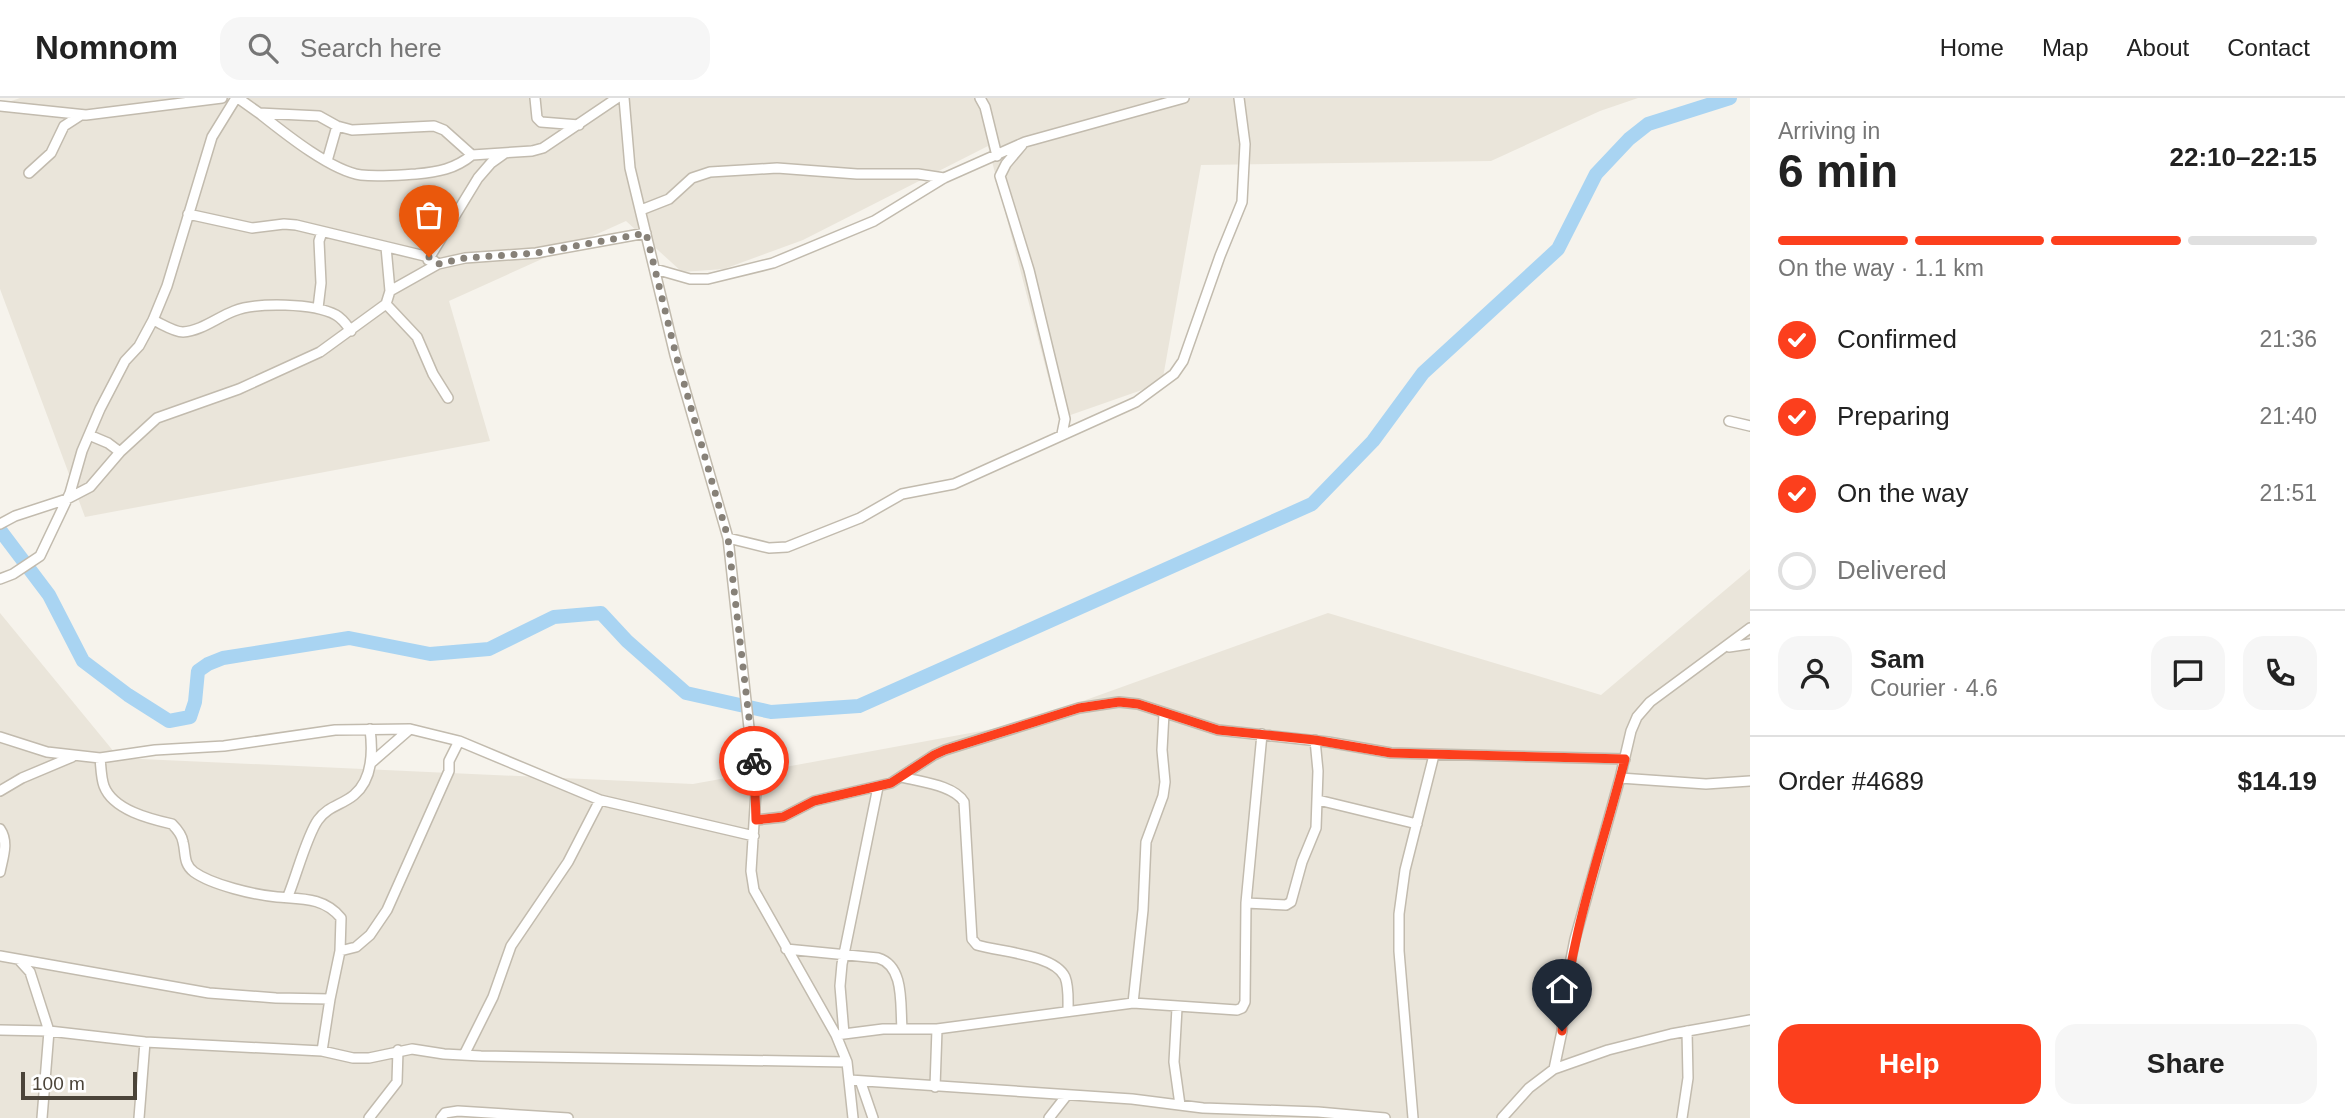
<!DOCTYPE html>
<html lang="en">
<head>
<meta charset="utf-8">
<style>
	:root { --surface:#fff; --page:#f6f6f6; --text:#222; --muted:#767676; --line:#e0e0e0; --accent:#fc3f1d }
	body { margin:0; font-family:Helvetica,sans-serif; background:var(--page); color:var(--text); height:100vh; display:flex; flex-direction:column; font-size:26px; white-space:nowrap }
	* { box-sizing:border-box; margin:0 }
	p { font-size:23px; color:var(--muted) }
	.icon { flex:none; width:38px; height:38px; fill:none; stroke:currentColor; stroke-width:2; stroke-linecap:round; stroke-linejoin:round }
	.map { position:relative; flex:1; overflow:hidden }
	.side { display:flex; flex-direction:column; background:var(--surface); width:595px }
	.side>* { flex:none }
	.scale { position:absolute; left:21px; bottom:18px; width:116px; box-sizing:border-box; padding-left:7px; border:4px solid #4b4439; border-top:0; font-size:19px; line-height:24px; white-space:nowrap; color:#4b4439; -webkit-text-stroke:5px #fff; paint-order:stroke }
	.pin { position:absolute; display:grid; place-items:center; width:60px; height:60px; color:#fff; margin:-72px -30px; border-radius:50% 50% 50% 0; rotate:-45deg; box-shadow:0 0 7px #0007 }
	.pin .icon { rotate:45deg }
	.courier { position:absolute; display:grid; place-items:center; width:70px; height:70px; margin:-35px; border:5px solid #fc3f1d; border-radius:50%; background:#fff; color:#222; box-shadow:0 2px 9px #0007 }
	.overview em { font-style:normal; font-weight:700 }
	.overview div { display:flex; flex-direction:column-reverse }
	.overview { display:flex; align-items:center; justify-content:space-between; height:119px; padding:0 28px }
	h1 { font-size:46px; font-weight:700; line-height:52px }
	.bar { display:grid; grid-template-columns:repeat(4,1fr); gap:10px 7px; align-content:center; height:84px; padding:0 28px }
	.bar i { height:9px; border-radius:5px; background:var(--line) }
	.bar .active { background:var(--accent) }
	.bar p { grid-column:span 4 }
	.line { display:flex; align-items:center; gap:18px; padding:0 28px; border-top:2px solid var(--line) }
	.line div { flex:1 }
	.round { display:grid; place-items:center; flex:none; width:74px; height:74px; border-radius:21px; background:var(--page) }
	ol { padding:0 28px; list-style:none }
	li { display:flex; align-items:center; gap:21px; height:77px }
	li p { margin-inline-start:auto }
	li .icon { padding:7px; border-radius:50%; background:var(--accent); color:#fff; stroke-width:4 }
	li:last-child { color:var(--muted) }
	li i { width:38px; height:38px; border:4px solid var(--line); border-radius:50% }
	.button { display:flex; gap:14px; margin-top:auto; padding:14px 28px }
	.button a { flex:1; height:80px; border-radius:21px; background:var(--accent); color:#fff; font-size:28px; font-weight:700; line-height:80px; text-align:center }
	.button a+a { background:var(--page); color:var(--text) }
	header { display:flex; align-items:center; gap:42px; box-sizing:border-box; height:98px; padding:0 35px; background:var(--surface); border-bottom:2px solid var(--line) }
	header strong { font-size:33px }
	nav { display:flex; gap:38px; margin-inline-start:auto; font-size:24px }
	.search { width:490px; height:63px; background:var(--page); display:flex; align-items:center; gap:18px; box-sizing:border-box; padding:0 24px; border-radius:21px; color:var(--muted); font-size:26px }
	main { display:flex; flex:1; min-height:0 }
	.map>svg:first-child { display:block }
</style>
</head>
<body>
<header>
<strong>Nomnom</strong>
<div class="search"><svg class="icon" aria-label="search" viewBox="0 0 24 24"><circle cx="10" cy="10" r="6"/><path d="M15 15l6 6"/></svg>Search here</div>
<nav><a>Home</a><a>Map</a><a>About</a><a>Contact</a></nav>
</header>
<main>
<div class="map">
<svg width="1750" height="1020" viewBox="0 0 1750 1020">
	<rect width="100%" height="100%" fill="#f6f3ec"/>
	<path fill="#eae5da" d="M 20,0 L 1638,0 L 1600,13 L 1491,63 L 1201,67 L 1162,285 L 1059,321 L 988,48 L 803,142 L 724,171 L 682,174 L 626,123 L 449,203 L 490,343 L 85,419 L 0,191 L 0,7 Z
		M 1750,471 L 1750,1020 L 0,1020 L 0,515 L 119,660 L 693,686 L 1019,626 L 1328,515 L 1601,597 Z"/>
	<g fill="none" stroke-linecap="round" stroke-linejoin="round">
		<path stroke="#a9d4f2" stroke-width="14" d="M 0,432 L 49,497 L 83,563 L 128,597 L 169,623 L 190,619 L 195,604 L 198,573 L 208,566 L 223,560 L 349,540 L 430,556 L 489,551 L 554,519 L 601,515 L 627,543 L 686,595 L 771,614 L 859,608 L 1312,406 L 1373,343 L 1423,275 L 1558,151 L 1596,76 L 1629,41 L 1648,26 L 1730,0"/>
		<g stroke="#c2bbae" stroke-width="12">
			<path id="minor" d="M 238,0 L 259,15 L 319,18 L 337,28 L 352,32 L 434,28 L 444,32 L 472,57 L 532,53 L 543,50 L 617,0
				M 535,0 L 537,20 L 541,24 L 579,27
				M 624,0 L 630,70 L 675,257 L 728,440 L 756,693 L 751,773 L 754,792 L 836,937 L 847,964 L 853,1020
				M 980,0 L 985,9 L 997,58
				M 0,8 L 86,17 L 222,0
				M 259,15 C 283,34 331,73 361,77 C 379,79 398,77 416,76 C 438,74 455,71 472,57
				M 1022,47 L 1006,66 L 1000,78 L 1029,172 L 1065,321 L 1062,336
				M 327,63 L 337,28
				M 29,75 L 51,55 L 64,28 L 81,17
				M 641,112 L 669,101 L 692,80 L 710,74 L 777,70 L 857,76 L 918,76 L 944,80
				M 188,116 L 252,130 L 284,126 L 296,127 L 429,159 L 438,166
				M 386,149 L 390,193
				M 428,162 L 478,80 L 491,65 L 505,55
				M 655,171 L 690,181 L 708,181 L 773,165 L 874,123 L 944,80 L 1025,44 L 1184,0
				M 386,206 L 417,239 L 433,276 L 448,300
				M 318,210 L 321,185 L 319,143 L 322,134
				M 153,222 C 162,226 174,234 183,234 C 201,233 218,219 234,213 C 257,204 314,205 336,217 C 343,221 346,226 351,233
				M 1729,323 L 1750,328
				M 89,337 L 108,345 L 120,354
				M 0,426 L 15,418 L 67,401 L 90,389 L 120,354 L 157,320 L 239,291 L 320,254 L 386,206 L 390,193 L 438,166 L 465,160 L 536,155 L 646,135
				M 728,440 L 769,450 L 787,449 L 860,420 L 902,396 L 954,386 L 1136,304 L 1174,276 L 1183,263 L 1220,158 L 1242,104 L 1245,46 L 1239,0
				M 0,481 L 13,476 L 40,458 L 70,395 L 82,353 L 100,311 L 125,263 L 139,248 L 153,222 L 167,188 L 212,39 L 236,0
				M 1729,549 L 1750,546
				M 0,639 L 47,654 L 100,660 L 155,652 L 224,648 L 335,632 L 410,631 L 459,643 L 600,702 L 754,738
				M 100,660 C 101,669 101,680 104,688 C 113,712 150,721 172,726 C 177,731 182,737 183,744 C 186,755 183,766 194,774 C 212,787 255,797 277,799 C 301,801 324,799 341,820 L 340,853
				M 371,665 L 410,631
				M 902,679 C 920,684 954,687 964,704 L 972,841 L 977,847 C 999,854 1054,856 1065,879 C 1069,889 1068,902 1068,913
				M 1620,680 L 1706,686 L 1750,683
				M 0,693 L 22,680 L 72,659
				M 1318,702 L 1417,726
				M 756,722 L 783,719 L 814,703 L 891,685 L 934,657 L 945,652 L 1079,610 L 1119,604 L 1138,606 L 1218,632 L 1328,644 L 1391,655 L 1625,661
				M 0,731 C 9,744 3,759 0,774
				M 288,798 C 296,779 307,737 318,722 C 328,708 342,707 354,697 C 373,681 373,654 370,631
				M 1246,805 L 1286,807 L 1291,804 L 1302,764 L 1316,730 L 1318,673 L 1315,642
				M 786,851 L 878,860 C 905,868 900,907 902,930
				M 0,858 L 209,895 L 276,900 L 330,901
				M 20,863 L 30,874 L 49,933 L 42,1020
				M 1133,905 L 1143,812 L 1146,744 L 1163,698 L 1165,684 L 1162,652 L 1164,615
				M 1177,910 L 1174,964 L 1180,1007
				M 0,932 L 49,933 L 145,944 L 322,953 L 353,960 L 369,960 L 412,951 L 444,956 L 481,958 L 847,964
				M 844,936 L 840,888 L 842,866 L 878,689
				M 836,937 L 883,931 L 937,931 L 1133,905 L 1237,912 L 1242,910 L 1245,904 L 1246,805 L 1262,636
				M 322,953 L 330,901 L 340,853 L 356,849 L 370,837 L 387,812 L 449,673 L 449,663 L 459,643
				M 464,957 L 493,899 L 511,848 L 568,764 L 600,702
				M 1554,971 L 1562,933 L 1565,891 L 1575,841 L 1620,680 L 1631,633 L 1637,619 L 1650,604 L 1750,530
				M 850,982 L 1132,1001 L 1203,1010 L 1318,1014 L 1385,1020
				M 861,985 L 873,1020
				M 935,989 L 937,931
				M 139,1020 L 145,944
				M 369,1020 L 397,984 L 398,952
				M 441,1020 L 445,1015 L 458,1013 L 568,1020
				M 1049,1020 L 1067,997
				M 1413,1020 L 1399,853 L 1399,816 L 1405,772 L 1434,657
				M 1502,1020 L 1529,990 L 1554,971 L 1608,952 L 1671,936 L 1750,922
				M 1682,1020 L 1688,980 L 1687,933"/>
		</g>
		<use href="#minor" stroke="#fff" stroke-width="9"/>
	</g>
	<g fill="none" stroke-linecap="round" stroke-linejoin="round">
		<path stroke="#878178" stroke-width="7" stroke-dasharray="0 12.6" d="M 429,159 L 438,166 L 465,160 L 536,155 L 646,135 L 676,257 L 728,440 L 754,663"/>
		<path stroke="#fc3f1d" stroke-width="9" d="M 754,663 L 756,722 L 783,719 L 814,703 L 891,685 L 934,657 L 945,652 L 1079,610 L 1119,604 L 1138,606 L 1218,632 L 1315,642 L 1391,655 L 1625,661 C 1602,751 1569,839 1562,933"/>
	</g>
</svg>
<div class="scale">100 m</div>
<div class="pin" style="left:429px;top:159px;background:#ea580c"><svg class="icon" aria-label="bag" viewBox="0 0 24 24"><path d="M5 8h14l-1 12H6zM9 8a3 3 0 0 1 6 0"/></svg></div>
<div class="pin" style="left:1562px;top:933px;background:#1f2937"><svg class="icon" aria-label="home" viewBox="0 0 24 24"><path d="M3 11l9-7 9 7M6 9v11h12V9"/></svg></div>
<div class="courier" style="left:754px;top:663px"><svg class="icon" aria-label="bike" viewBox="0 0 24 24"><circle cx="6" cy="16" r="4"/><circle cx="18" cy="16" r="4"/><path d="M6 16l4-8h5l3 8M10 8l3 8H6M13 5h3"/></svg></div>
</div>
<section class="side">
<div class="overview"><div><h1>6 min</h1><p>Arriving in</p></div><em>22:10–22:15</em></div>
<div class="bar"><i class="active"></i><i class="active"></i><i class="active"></i><i></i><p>On the way · 1.1 km</p></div>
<ol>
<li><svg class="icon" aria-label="check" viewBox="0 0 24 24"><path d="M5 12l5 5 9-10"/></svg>Confirmed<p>21:36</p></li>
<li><svg class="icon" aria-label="check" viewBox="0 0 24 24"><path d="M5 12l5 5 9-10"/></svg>Preparing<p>21:40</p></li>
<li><svg class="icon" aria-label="check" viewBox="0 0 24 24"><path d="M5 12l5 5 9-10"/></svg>On the way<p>21:51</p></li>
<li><i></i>Delivered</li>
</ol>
<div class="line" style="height:126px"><a class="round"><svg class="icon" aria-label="person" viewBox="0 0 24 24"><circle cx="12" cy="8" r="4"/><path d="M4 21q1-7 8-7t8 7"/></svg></a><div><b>Sam</b><p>Courier · 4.6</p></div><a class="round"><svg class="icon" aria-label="chat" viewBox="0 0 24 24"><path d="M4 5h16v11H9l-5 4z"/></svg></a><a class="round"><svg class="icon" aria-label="phone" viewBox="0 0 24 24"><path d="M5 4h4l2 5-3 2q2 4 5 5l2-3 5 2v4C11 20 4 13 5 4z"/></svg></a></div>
<div class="line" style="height:91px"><div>Order #4689</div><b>$14.19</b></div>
<div class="button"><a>Help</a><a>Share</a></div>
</section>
</main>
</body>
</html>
